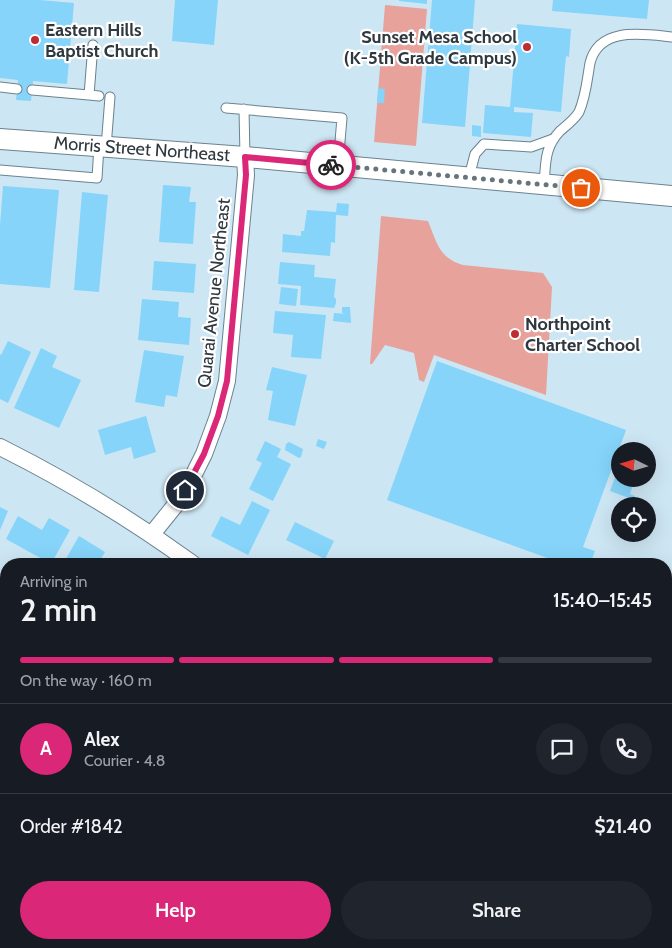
<!DOCTYPE html>
<html lang="en">
<head>
<meta charset="utf-8">
<style>
	:root { --surface:#171b24; --page:#20242c; --text:#f1f3f6; --muted:#9ea1a6; --line:#363941; --accent:#db2777 }
	body { margin:0; font-family:Cabin,sans-serif; background:var(--page); color:var(--text); height:100vh; display:flex; flex-direction:column; font-size:19px; white-space:nowrap }
	* { box-sizing:border-box; margin:0 }
	p { font-size:16px; color:var(--muted) }
	.icon { flex:none; width:28px; height:28px; fill:none; stroke:currentColor; stroke-width:2; stroke-linecap:round; stroke-linejoin:round }
	.map { position:relative; flex:1; overflow:hidden }
	.details { position:absolute; left:0px; top:558px; width:672px; height:391px; display:flex; flex-direction:column; background:var(--surface); border-radius:20px 20px 0 0; box-shadow:0 5px 20px #0002 }
	.details>* { flex:none }
	.needle { width:32px; rotate:275deg }
	.controls { position:absolute; left:611px; top:442px; display:grid; gap:10px }
	.controls a { display:grid; place-items:center; width:45px; height:45px; border-radius:50%; background:var(--surface); box-shadow:0 5px 20px #0002; font-size:25px }
	.pin { position:absolute; display:grid; place-items:center; width:42px; height:42px; color:#fff; margin:-21px; border:2px solid #fff; border-radius:50%; box-shadow:0 1px 5px #0007 }
	.courier { position:absolute; display:grid; place-items:center; width:50px; height:50px; margin:-25px; border:4px solid #db2777; border-radius:50%; background:#fff; color:#222; box-shadow:0 1px 6px #0007 }
	.head em { font-style:normal; font-weight:600 }
	.head div { display:flex; flex-direction:column-reverse }
	.head { display:flex; align-items:center; justify-content:space-between; height:85px; padding:0 20px }
	h1 { font-size:32px; font-weight:600; line-height:38px }
	.bar { display:grid; grid-template-columns:repeat(4,1fr); gap:8px 5px; align-content:center; height:60px; padding:0 20px }
	.bar i { height:6px; border-radius:4px; background:var(--line) }
	.bar .active { background:var(--accent) }
	.bar p { grid-column:span 4 }
	.line { display:flex; align-items:center; gap:12px; padding:0 20px; border-top:1px solid var(--line) }
	.line div { flex:1 }
	.round { display:grid; place-items:center; flex:none; width:52px; height:52px; border-radius:26px; background:var(--page) }
	.cta { display:flex; gap:10px; margin-top:auto; padding:10px 20px }
	.cta a { flex:1; height:58px; border-radius:30px; background:var(--accent); color:#fff; font-size:20px; font-weight:600; line-height:58px; text-align:center }
	.cta a+a { background:var(--page); color:var(--text) }
	.map>svg:first-child { display:block }
</style>
</head>
<body>
<div class="map">
<svg width="672" height="948" viewBox="0 0 672 948">
	<rect width="100%" height="100%" fill="#cde6f3"/>
	<path fill="#e7a29c" d="M 385,5 L 427,9 L 416,146 L 374,142 Z
		M 381,216 L 428,221 C 437,243 439,258 463,265 L 543,273 L 552,287 L 546,395 L 434,355 L 424,382 L 419,380 L 414,353 L 385,345 L 372,364 L 370,364 Z"/>
	<path fill="#86d4fa" d="M 0,0 L 40,0 L 74,3 L 67,84 L 33,81 L 31,101 L 16,100 L 18,80 L 0,78 Z
		M 175,0 L 218,0 L 214,45 L 172,41 Z
		M 399,0 L 427,0 L 427,4 L 399,1 Z
		M 432,0 L 475,0 L 465,127 L 422,123 Z
		M 553,0 L 649,0 L 647,19 L 552,11 Z
		M 517,24 L 571,29 L 569,57 L 566,56 L 561,112 L 514,107 L 514,112 L 533,113 L 531,137 L 483,133 L 485,105 L 510,107 Z
		M 378,88 L 385,89 L 384,103 L 377,103 Z
		M 472,125 L 481,126 L 481,137 L 472,136 Z
		M 163,185 L 191,187 L 189,202 L 196,202 L 193,244 L 159,242 Z
		M 3,186 L 59,190 L 50,288 L 0,284 L 0,225 Z
		M 82,192 L 108,195 L 99,292 L 74,290 Z
		M 337,203 L 349,204 L 348,216 L 336,215 L 335,243 L 331,242 L 330,256 L 282,252 L 283,234 L 301,236 L 301,231 L 304,231 L 307,210 L 336,212 Z
		M 154,261 L 196,264 L 194,293 L 152,290 Z
		M 280,262 L 315,265 L 314,277 L 336,279 L 334,297 L 336,299 L 336,303 L 334,308 L 300,305 L 301,286 L 278,284 Z
		M 281,287 L 298,289 L 296,306 L 279,304 Z
		M 142,299 L 179,302 L 178,317 L 191,318 L 189,345 L 138,340 Z
		M 342,307 L 350,307 L 351,323 L 333,321 L 334,313 L 347,314 L 342,313 Z
		M 275,311 L 326,315 L 321,359 L 291,357 L 293,335 L 273,333 Z
		M 8,341 L 31,352 L 8,403 L 0,399 L 0,354 L 1,355 Z
		M 41,348 L 57,356 L 52,367 L 81,380 L 59,428 L 14,408 Z
		M 144,350 L 184,356 L 177,397 L 166,395 L 164,407 L 135,402 Z
		M 437,361 L 626,430 L 583,547 L 595,551 L 590,564 L 564,564 L 387,500 Z
		M 272,367 L 307,375 L 295,426 L 268,420 L 273,391 L 266,390 Z
		M 146,416 L 156,452 L 134,459 L 131,447 L 105,455 L 98,430 Z
		M 318,439 L 327,442 L 324,449 L 316,446 Z
		M 265,441 L 281,449 L 277,457 L 291,464 L 273,501 L 249,489 L 262,463 L 256,460 Z
		M 289,442 L 303,449 L 301,457 L 299,458 L 285,450 L 286,444 Z
		M 620,463 L 620,479 L 635,479 L 630,494 L 635,496 L 634,500 L 610,491 Z
		M 252,501 L 270,510 L 248,555 L 211,536 L 221,516 L 240,525 Z
		M 0,507 L 8,511 L 0,530 Z
		M 18,516 L 42,530 L 49,518 L 70,530 L 51,564 L 6,539 Z
		M 295,522 L 334,541 L 325,559 L 286,540 Z
		M 79,536 L 105,552 L 98,564 L 63,564 Z
		M 0,581 L 6,584 L 6,648 L 0,644 Z
		M 0,746 L 6,750 L 6,792 L 0,787 Z
		M 1,859 L 6,862 L 6,911 L 0,908 Z
		M 71,942 L 122,942 L 127,946 L 126,948 L 68,948 Z
		M 225,942 L 248,942 L 245,948 L 222,948 Z
		M 261,942 L 306,942 L 304,948 L 259,948 Z
		M 316,942 L 319,942 L 333,948 L 314,948 Z"/>
	<g fill="none" stroke-linecap="round" stroke-linejoin="round">
		<g stroke="#6b828e" stroke-width="11">
			<path id="service" d="M 93,45 L 89,95 L 99,96
				M 0,87 L 17,89
				M 32,90 L 89,95
				M 226,108 L 342,118 L 338,165
				M 244,109 L 245,157
				M 106,147 L 110,97
				M 0,170 L 97,178 L 99,146
				M 469,177 L 475,154 L 484,144 L 531,147 L 553,139
				M 544,184 C 546,163 544,148 560,131 C 566,126 575,119 579,112 C 586,96 587,80 590,63 C 599,26 643,34 672,37"/>
		</g>
		<g stroke="#6b828e" stroke-width="18">
			<path id="minor" d="M 0,447 C 68,481 131,519 193,564
				M 152,534 L 177,503 L 193,476 L 204,454 L 218,416 L 227,381 L 246,175 L 245,157
				M 0,696 L 6,700
				M 666,752 L 672,753
				M 458,942 L 487,948"/>
		</g>
		<g stroke="#6b828e" stroke-width="22">
			<path id="tertiary" d="M 0,139 L 245,157 L 672,196"/>
		</g>
		<g stroke="#6b828e" stroke-width="26">
			<path id="secondary" d="M 666,850 L 672,779
				M 658,948 L 659,942"/>
		</g>
		<use href="#service" stroke="#fff" stroke-width="9"/>
		<use href="#minor" stroke="#fff" stroke-width="16"/>
		<use href="#tertiary" stroke="#fff" stroke-width="20"/>
		<use href="#secondary" stroke="#fff" stroke-width="24"/>
	</g>
	<g fill="none" stroke-linecap="round" stroke-linejoin="round">
		<path stroke="#66757d" stroke-width="5" stroke-dasharray="0 9" d="M 331,165 L 581,188"/>
		<path stroke="#db2777" stroke-width="6" d="M 185,490 L 204,454 L 218,416 L 227,381 L 246,175 L 245,157 L 331,165"/>
	</g>
	<g fill="#bd2d31" stroke="#fff" stroke-width="2">
		<circle cx="35" cy="40" r="5"/>
		<circle cx="527" cy="47" r="5"/>
		<circle cx="515" cy="334" r="5"/>
	</g>
	<g text-anchor="middle" dominant-baseline="central" stroke-width="4.5" stroke-linejoin="round" paint-order="stroke">
		<g font-size="18" font-weight="bold" fill="#2f383e" stroke="#fff" text-anchor="start">
			<text x="45" y="30">Eastern Hills<tspan x="45" dy="21">Baptist Church</tspan></text>
			<text x="517" y="37" text-anchor="end">Sunset Mesa School<tspan x="517" dy="21">(K-5th Grade Campus)</tspan></text>
			<text x="525" y="324">Northpoint<tspan x="525" dy="21">Charter School</tspan></text>
		</g>
		<g font-size="18" fill="#2f383e" stroke="#fff">
			<text transform="translate(142 149) rotate(4)">Morris Street Northeast</text>
			<text transform="translate(214 293) rotate(-84)">Quarai Avenue Northeast</text>
		</g>
	</g>
</svg>
<div class="controls">
<a><svg class="needle" viewBox="-14 -14 28 28"><path d="M0-13l5 13h-10z" fill="#e53935"/><path d="M0 13l5-13h-10z" fill="#9ea1a6"/></svg></a>
<a><svg class="icon" aria-label="locate" viewBox="0 0 24 24"><circle cx="12" cy="12" r="6"/><path d="M12 2v4M12 18v4M2 12h4M18 12h4"/></svg></a>
</div>
<div class="pin" style="left:581px;top:188px;background:#ea580c"><svg class="icon" aria-label="bag" viewBox="0 0 24 24"><path d="M5 8h14l-1 12H6zM9 8a3 3 0 0 1 6 0"/></svg></div>
<div class="pin" style="left:185px;top:490px;background:#1f2937"><svg class="icon" aria-label="home" viewBox="0 0 24 24"><path d="M3 11l9-7 9 7M6 9v11h12V9"/></svg></div>
<div class="courier" style="left:331px;top:165px"><svg class="icon" aria-label="bike" viewBox="0 0 24 24"><circle cx="6" cy="16" r="4"/><circle cx="18" cy="16" r="4"/><path d="M6 16l4-8h5l3 8M10 8l3 8H6M13 5h3"/></svg></div>
<section class="details">
<div class="head"><div><h1>2 min</h1><p>Arriving in</p></div><em>15:40–15:45</em></div>
<div class="bar"><i class="active"></i><i class="active"></i><i class="active"></i><i></i><p>On the way · 160 m</p></div>
<div class="line" style="height:90px"><b class="round" style="background:var(--accent);color:#fff">A</b><div><b>Alex</b><p>Courier · 4.8</p></div><a class="round"><svg class="icon" aria-label="chat" viewBox="0 0 24 24"><path d="M4 5h16v11H9l-5 4z"/></svg></a><a class="round"><svg class="icon" aria-label="phone" viewBox="0 0 24 24"><path d="M5 4h4l2 5-3 2q2 4 5 5l2-3 5 2v4C11 20 4 13 5 4z"/></svg></a></div>
<div class="line" style="height:65px"><div>Order #1842</div><b>$21.40</b></div>
<div class="cta"><a>Help</a><a>Share</a></div>
</section>
</div>
</body>
</html>
